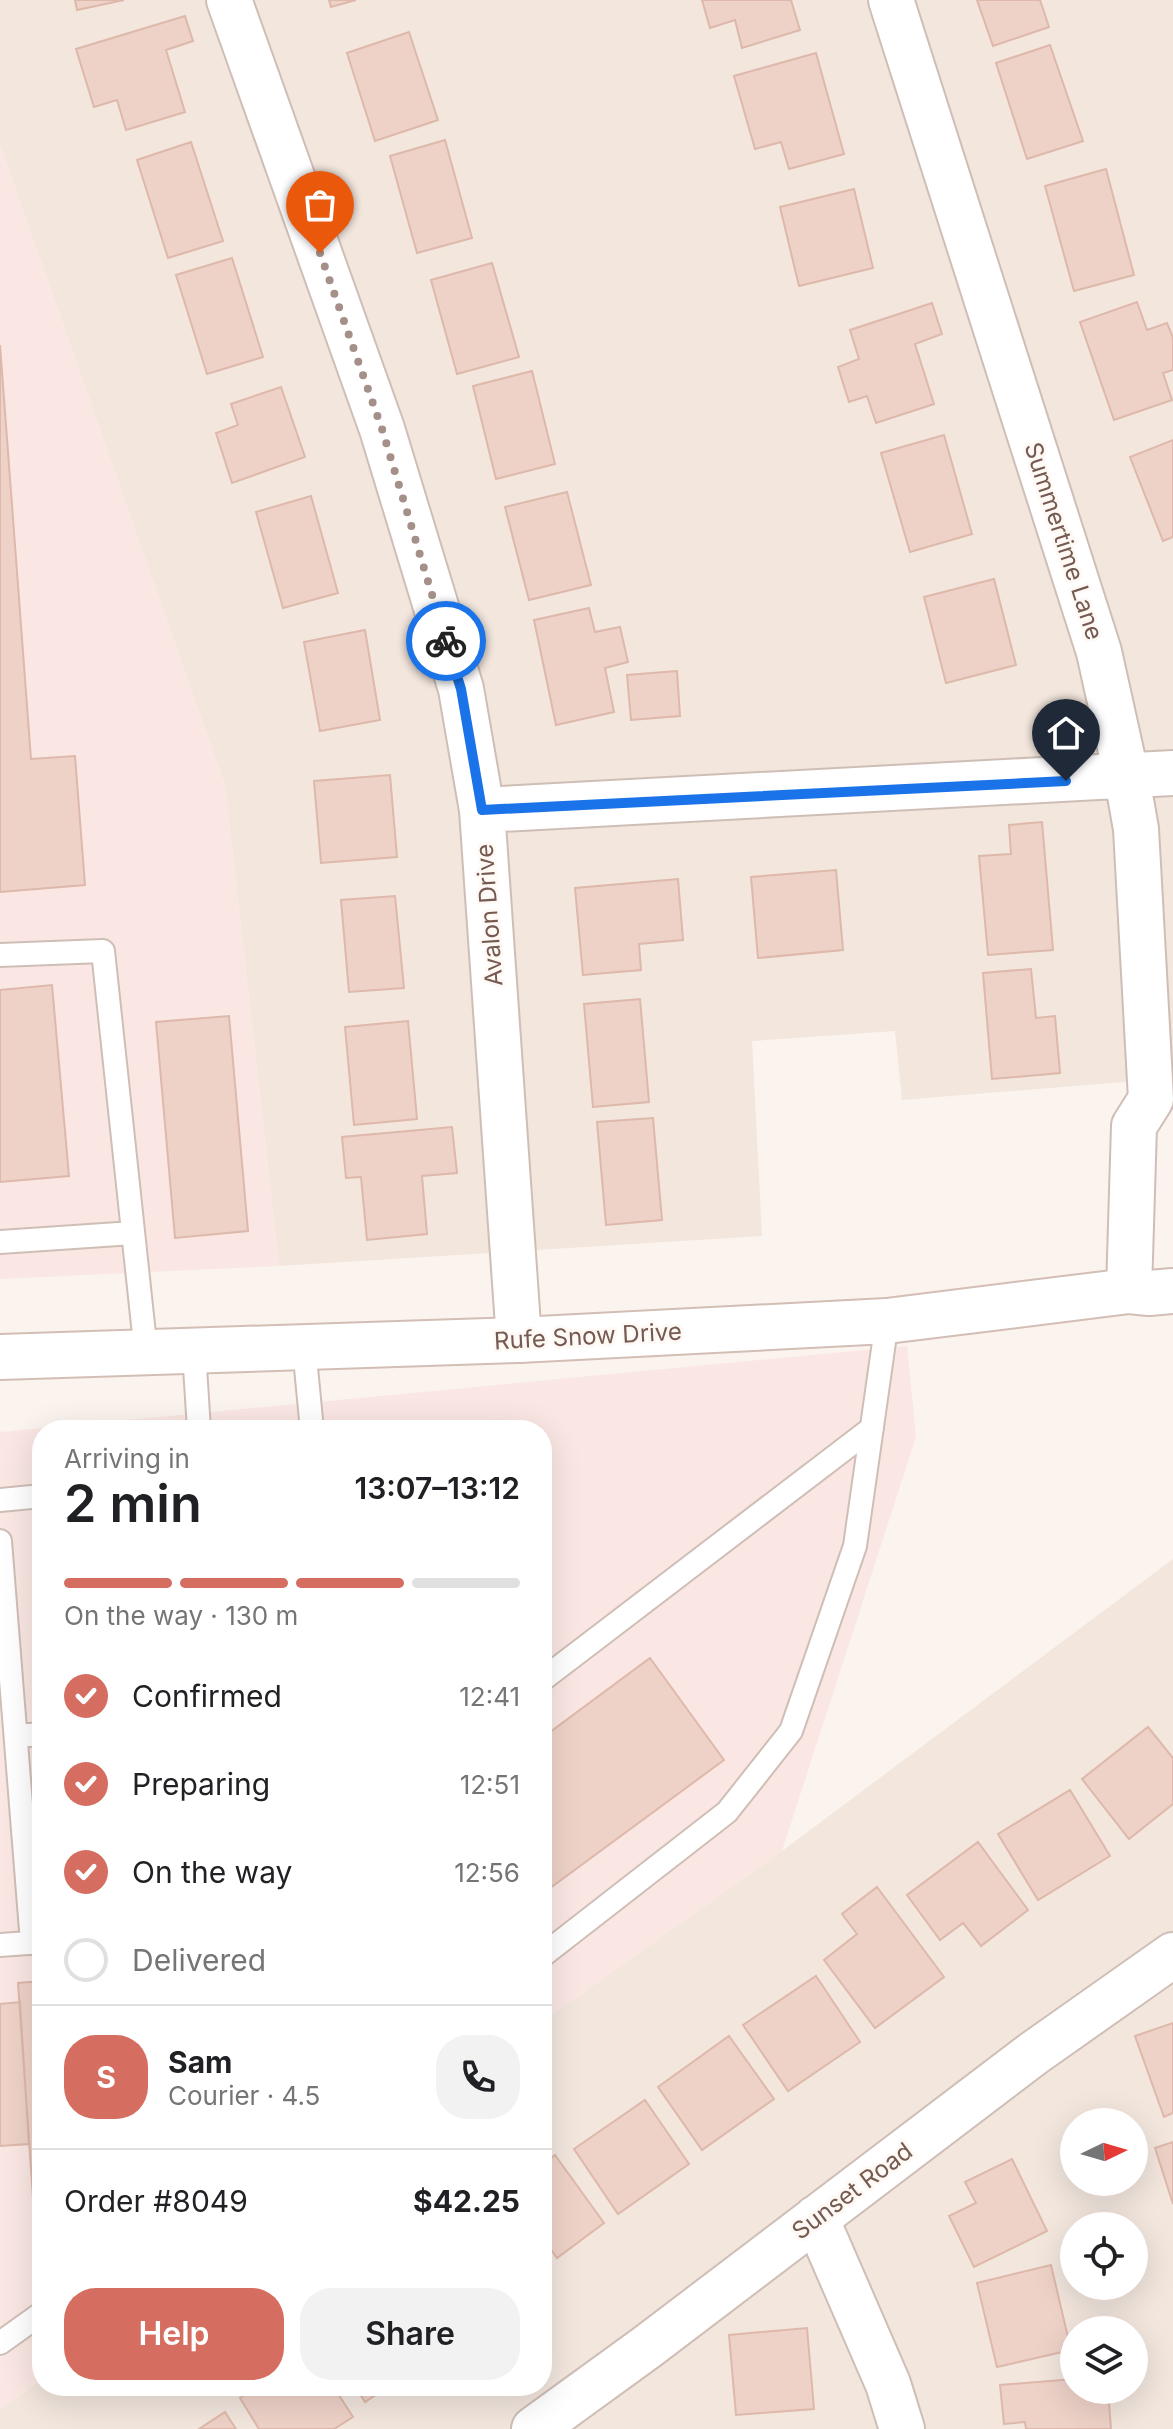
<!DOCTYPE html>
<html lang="en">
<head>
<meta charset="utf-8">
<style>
	:root { --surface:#fff; --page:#f2f2f2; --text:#202124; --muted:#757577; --line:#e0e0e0; --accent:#d66d61 }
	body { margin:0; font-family:Inter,sans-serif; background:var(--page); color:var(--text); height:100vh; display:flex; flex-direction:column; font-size:30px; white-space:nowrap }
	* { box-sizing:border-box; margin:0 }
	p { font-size:26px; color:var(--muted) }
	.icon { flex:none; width:44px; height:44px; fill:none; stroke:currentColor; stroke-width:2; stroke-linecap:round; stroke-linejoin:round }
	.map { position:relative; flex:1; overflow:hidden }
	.panel { position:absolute; left:32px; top:1420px; width:520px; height:976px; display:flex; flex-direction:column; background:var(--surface); border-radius:32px; box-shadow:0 8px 32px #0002 }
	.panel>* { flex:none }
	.needle { width:52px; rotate:85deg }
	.controls { position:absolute; left:1060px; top:2108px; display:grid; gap:16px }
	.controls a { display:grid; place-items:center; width:88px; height:88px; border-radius:50%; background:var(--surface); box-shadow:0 8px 32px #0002; font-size:40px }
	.pin { position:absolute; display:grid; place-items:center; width:68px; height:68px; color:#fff; margin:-82px -34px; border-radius:50% 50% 50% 0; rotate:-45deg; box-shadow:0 0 8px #0007 }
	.pin .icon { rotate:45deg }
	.courier { position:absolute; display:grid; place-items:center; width:80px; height:80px; margin:-40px; border:6px solid #1a73e8; border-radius:50%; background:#fff; color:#222; box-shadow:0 2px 10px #0007 }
	.summary em { font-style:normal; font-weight:600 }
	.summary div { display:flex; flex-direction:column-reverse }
	.summary { display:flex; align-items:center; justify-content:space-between; height:136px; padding:0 32px }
	h1 { font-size:52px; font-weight:600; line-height:60px }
	.bar { display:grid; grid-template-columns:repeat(4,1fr); gap:12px 8px; align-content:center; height:96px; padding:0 32px }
	.bar i { height:10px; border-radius:6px; background:var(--line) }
	.bar .selected { background:var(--accent) }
	.bar p { grid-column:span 4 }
	.line { display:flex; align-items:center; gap:20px; padding:0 32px; border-top:2px solid var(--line) }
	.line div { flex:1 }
	.round { display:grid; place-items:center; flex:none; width:84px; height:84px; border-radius:32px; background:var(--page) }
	ol { padding:0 32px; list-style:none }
	li { display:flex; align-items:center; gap:24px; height:88px }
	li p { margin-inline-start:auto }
	li .icon { padding:8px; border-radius:50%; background:var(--accent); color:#fff; stroke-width:4 }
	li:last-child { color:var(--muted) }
	li i { width:44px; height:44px; border:4px solid var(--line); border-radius:50% }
	.cta { display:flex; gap:16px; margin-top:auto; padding:16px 32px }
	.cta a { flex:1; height:92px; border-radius:32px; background:var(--accent); color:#fff; font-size:32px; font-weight:600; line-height:92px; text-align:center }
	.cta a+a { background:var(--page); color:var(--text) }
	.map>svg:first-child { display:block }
</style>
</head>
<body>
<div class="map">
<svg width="1173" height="2429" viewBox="0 0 1173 2429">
	<rect width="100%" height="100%" fill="#fbf4ee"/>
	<path fill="#f2e6dd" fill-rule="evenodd" d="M 0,0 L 1173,0 L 1173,1078 L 902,1100 L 895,1031 L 752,1041 L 762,1236 L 279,1266 L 225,786 L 0,145 Z
		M 1173,1559 L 1173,2429 L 0,2429 L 0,2409 L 42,2379 L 42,2386 L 542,2386 L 542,2022 L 782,1851 ZM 1074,2122 L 1134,2122 L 1134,2182 L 1074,2182 ZM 1074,2226 L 1134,2226 L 1134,2286 L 1074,2286 ZM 1074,2330 L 1134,2330 L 1134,2390 L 1074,2390 Z"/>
	<path fill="#fae7e3" d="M 0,145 L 225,786 L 279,1266 L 0,1279 Z
		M 907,1346 L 916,1437 L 782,1851 L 542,2022 L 542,1430 L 42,1430 L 42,2379 L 0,2409 L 0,1432 Z"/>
	<path fill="#eed2c8" stroke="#deb8aa" stroke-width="2" d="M 75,0 L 124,0 L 77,10 Z
		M 329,0 L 356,0 L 331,7 Z
		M 702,0 L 791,0 L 800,30 L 742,48 L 735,20 L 710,28 Z
		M 977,0 L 1040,0 L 1049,27 L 993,46 Z
		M 185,16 L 193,41 L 166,50 L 185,112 L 126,130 L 117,100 L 94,107 L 76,49 Z
		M 409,32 L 438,120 L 375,141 L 347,53 Z
		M 1050,45 L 1083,141 L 1027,159 L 996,63 Z
		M 816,53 L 844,154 L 789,169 L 781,142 L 755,149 L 734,76 Z
		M 445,140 L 472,238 L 417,253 L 390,156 Z
		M 191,142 L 223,241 L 168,258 L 137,160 Z
		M 1106,169 L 1134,275 L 1074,291 L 1045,186 Z
		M 854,189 L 873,268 L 799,286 L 780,207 Z
		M 232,258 L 263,357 L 207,374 L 176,275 Z
		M 492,263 L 519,357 L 457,374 L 431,280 Z
		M 1137,302 L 1147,330 L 1167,323 L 1173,338 L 1173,370 L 1163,373 L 1172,400 L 1114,420 L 1080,322 Z
		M 932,303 L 942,334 L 915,344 L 934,404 L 876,423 L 867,396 L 849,402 L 838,367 L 859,359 L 850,330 Z
		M 0,345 L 31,759 L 75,756 L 85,885 L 0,892 Z
		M 532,371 L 555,464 L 496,479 L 473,386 Z
		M 281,387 L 305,457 L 232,483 L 216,433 L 238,425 L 231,404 Z
		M 944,435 L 972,534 L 910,552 L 881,453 Z
		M 1173,440 L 1173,537 L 1163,541 L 1130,457 Z
		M 567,492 L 591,585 L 529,600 L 505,507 Z
		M 311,496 L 338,593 L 283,608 L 256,512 Z
		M 994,579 L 1016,665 L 946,683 L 924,597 Z
		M 589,608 L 595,632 L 620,627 L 628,662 L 605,668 L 614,712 L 556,725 L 534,620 Z
		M 365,630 L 380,720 L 320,731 L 304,642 Z
		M 677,671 L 680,716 L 631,720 L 627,675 Z
		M 390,775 L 397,857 L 321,863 L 314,781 Z
		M 1042,822 L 1053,950 L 988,955 L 979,856 L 1011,854 L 1009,825 Z
		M 836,870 L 843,950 L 758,958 L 751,877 Z
		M 678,879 L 683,940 L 639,944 L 641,970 L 583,975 L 575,888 Z
		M 395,896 L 404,988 L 349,992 L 341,900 Z
		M 1031,969 L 1036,1018 L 1055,1016 L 1060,1073 L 992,1079 L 983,973 Z
		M 52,985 L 69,1176 L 0,1182 L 0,990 Z
		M 640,999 L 649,1102 L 593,1107 L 584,1004 Z
		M 229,1016 L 248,1231 L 175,1238 L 156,1022 Z
		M 408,1021 L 417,1119 L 354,1125 L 345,1027 Z
		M 653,1118 L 662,1220 L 606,1225 L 597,1122 Z
		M 452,1127 L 457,1173 L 422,1176 L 427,1234 L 367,1240 L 361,1177 L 346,1178 L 342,1137 Z
		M 650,1658 L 724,1760 L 542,1894 L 542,1738 Z
		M 1148,1727 L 1173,1758 L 1173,1804 L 1129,1839 L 1082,1779 Z
		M 1070,1790 L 1110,1856 L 1038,1900 L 998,1834 Z
		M 978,1842 L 1028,1910 L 981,1946 L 963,1923 L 940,1940 L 907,1895 Z
		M 877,1887 L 944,1977 L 875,2028 L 824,1960 L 857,1934 L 842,1914 Z
		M 816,1976 L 860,2042 L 788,2091 L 743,2025 Z
		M 42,1981 L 42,2239 L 36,2240 L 18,1983 Z
		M 20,2002 L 29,2144 L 0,2146 L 0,2004 Z
		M 1173,2023 L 1173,2113 L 1164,2117 L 1135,2036 Z
		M 729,2036 L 774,2099 L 702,2150 L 658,2087 Z
		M 645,2100 L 689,2164 L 618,2214 L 574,2149 Z
		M 1173,2142 L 1173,2204 L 1155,2148 Z
		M 555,2155 L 604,2223 L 557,2258 L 542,2237 L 542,2165 Z
		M 1012,2159 L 1047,2231 L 974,2267 L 949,2216 L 976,2203 L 965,2182 Z
		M 1051,2265 L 1071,2350 L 997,2367 L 977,2283 Z
		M 807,2328 L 814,2409 L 736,2415 L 729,2335 Z
		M 1074,2379 L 1074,2390 L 1108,2390 L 1111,2429 L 1026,2429 L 1025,2422 L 1004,2424 L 1000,2385 Z
		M 259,2386 L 333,2386 L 353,2417 L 334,2429 L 259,2429 L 240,2398 Z
		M 355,2386 L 389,2386 L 365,2402 Z
		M 225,2412 L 236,2429 L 199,2429 Z"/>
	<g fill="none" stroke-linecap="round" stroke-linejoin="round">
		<g stroke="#cfbeb6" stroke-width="26">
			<path id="service" d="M 0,955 L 103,951 L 146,1353
				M 0,1242 L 133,1233
				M 304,1347 L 312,1430
				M 194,1351 L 199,1430
				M 0,1500 L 42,1496
				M 0,1541 L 32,1943
				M 542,1680 L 872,1428
				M 16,1736 L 42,1734
				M 0,1945 L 42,1942
				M 542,1956 L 727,1812 L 791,1731 L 855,1546 L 887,1321
				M 0,2343 L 42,2313"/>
		</g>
		<g stroke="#cfbeb6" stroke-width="48">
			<path id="minor" d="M 229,0 L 382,429 L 461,689 L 482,810 L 519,1340
				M 891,0 L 1099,652 L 1127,778 L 1136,829 L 1151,1099 L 1134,1126 L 1129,1291
				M 482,810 L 1173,773
				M 816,2218 L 888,2384 L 902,2429
				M 534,2429 L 647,2347 L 1034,2053 L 1173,1955"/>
		</g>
		<g stroke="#d2beb4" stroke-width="48">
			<path id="secondary" d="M 0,1357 L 519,1340 L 887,1321 L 1129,1291 L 1149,1293 L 1173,1291"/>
		</g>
		<use href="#service" stroke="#fff" stroke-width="22"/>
		<use href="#minor" stroke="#fff" stroke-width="44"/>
		<use href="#secondary" stroke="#fff" stroke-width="44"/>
	</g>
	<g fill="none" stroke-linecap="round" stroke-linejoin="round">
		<path stroke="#a49089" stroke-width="8" stroke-dasharray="0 14.4" d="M 320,253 L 382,429 L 446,641"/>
		<path stroke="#1a73e8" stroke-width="10" d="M 446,641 L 461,689 L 482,810 L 1066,781"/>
	</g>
	<g text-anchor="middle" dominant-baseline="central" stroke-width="6" stroke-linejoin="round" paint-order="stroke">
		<g font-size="24" fill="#755a52" stroke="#fef9f4">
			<text transform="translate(1064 541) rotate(72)">Summertime Lane</text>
			<text transform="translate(489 915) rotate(-94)">Avalon Drive</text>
			<text transform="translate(588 1336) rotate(-3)">Rufe Snow Drive</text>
			<text transform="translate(852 2191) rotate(-37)">Sunset Road</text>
		</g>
	</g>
</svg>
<div class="controls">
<a><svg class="needle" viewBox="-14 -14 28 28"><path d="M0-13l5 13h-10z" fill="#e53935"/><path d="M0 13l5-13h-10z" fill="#757577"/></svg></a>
<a><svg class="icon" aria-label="locate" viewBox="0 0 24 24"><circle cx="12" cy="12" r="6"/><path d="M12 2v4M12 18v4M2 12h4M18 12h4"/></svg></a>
<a><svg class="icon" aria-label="layers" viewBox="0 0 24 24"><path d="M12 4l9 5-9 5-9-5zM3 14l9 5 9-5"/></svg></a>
</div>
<div class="pin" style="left:320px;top:253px;background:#ea580c"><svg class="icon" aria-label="bag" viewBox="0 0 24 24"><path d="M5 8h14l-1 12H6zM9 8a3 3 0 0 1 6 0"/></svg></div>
<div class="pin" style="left:1066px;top:781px;background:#1f2937"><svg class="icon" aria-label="home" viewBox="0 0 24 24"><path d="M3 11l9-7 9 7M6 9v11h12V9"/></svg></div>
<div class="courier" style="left:446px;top:641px"><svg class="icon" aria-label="bike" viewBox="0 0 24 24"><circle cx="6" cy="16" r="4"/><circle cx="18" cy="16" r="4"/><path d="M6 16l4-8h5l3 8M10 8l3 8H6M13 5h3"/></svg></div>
<section class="panel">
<div class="summary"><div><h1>2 min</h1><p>Arriving in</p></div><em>13:07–13:12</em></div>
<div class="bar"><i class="selected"></i><i class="selected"></i><i class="selected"></i><i></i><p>On the way · 130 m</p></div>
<ol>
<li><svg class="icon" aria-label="check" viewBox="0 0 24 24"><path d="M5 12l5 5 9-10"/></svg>Confirmed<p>12:41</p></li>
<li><svg class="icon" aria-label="check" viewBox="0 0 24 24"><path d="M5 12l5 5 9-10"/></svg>Preparing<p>12:51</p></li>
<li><svg class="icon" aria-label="check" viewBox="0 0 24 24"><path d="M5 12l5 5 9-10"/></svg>On the way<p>12:56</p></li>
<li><i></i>Delivered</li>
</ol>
<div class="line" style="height:144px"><b class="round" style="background:var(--accent);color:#fff">S</b><div><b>Sam</b><p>Courier · 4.5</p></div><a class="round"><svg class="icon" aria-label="phone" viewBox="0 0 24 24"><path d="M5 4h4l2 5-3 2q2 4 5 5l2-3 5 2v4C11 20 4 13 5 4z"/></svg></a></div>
<div class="line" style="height:104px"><div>Order #8049</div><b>$42.25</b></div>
<div class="cta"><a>Help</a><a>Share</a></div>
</section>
</div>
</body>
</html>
